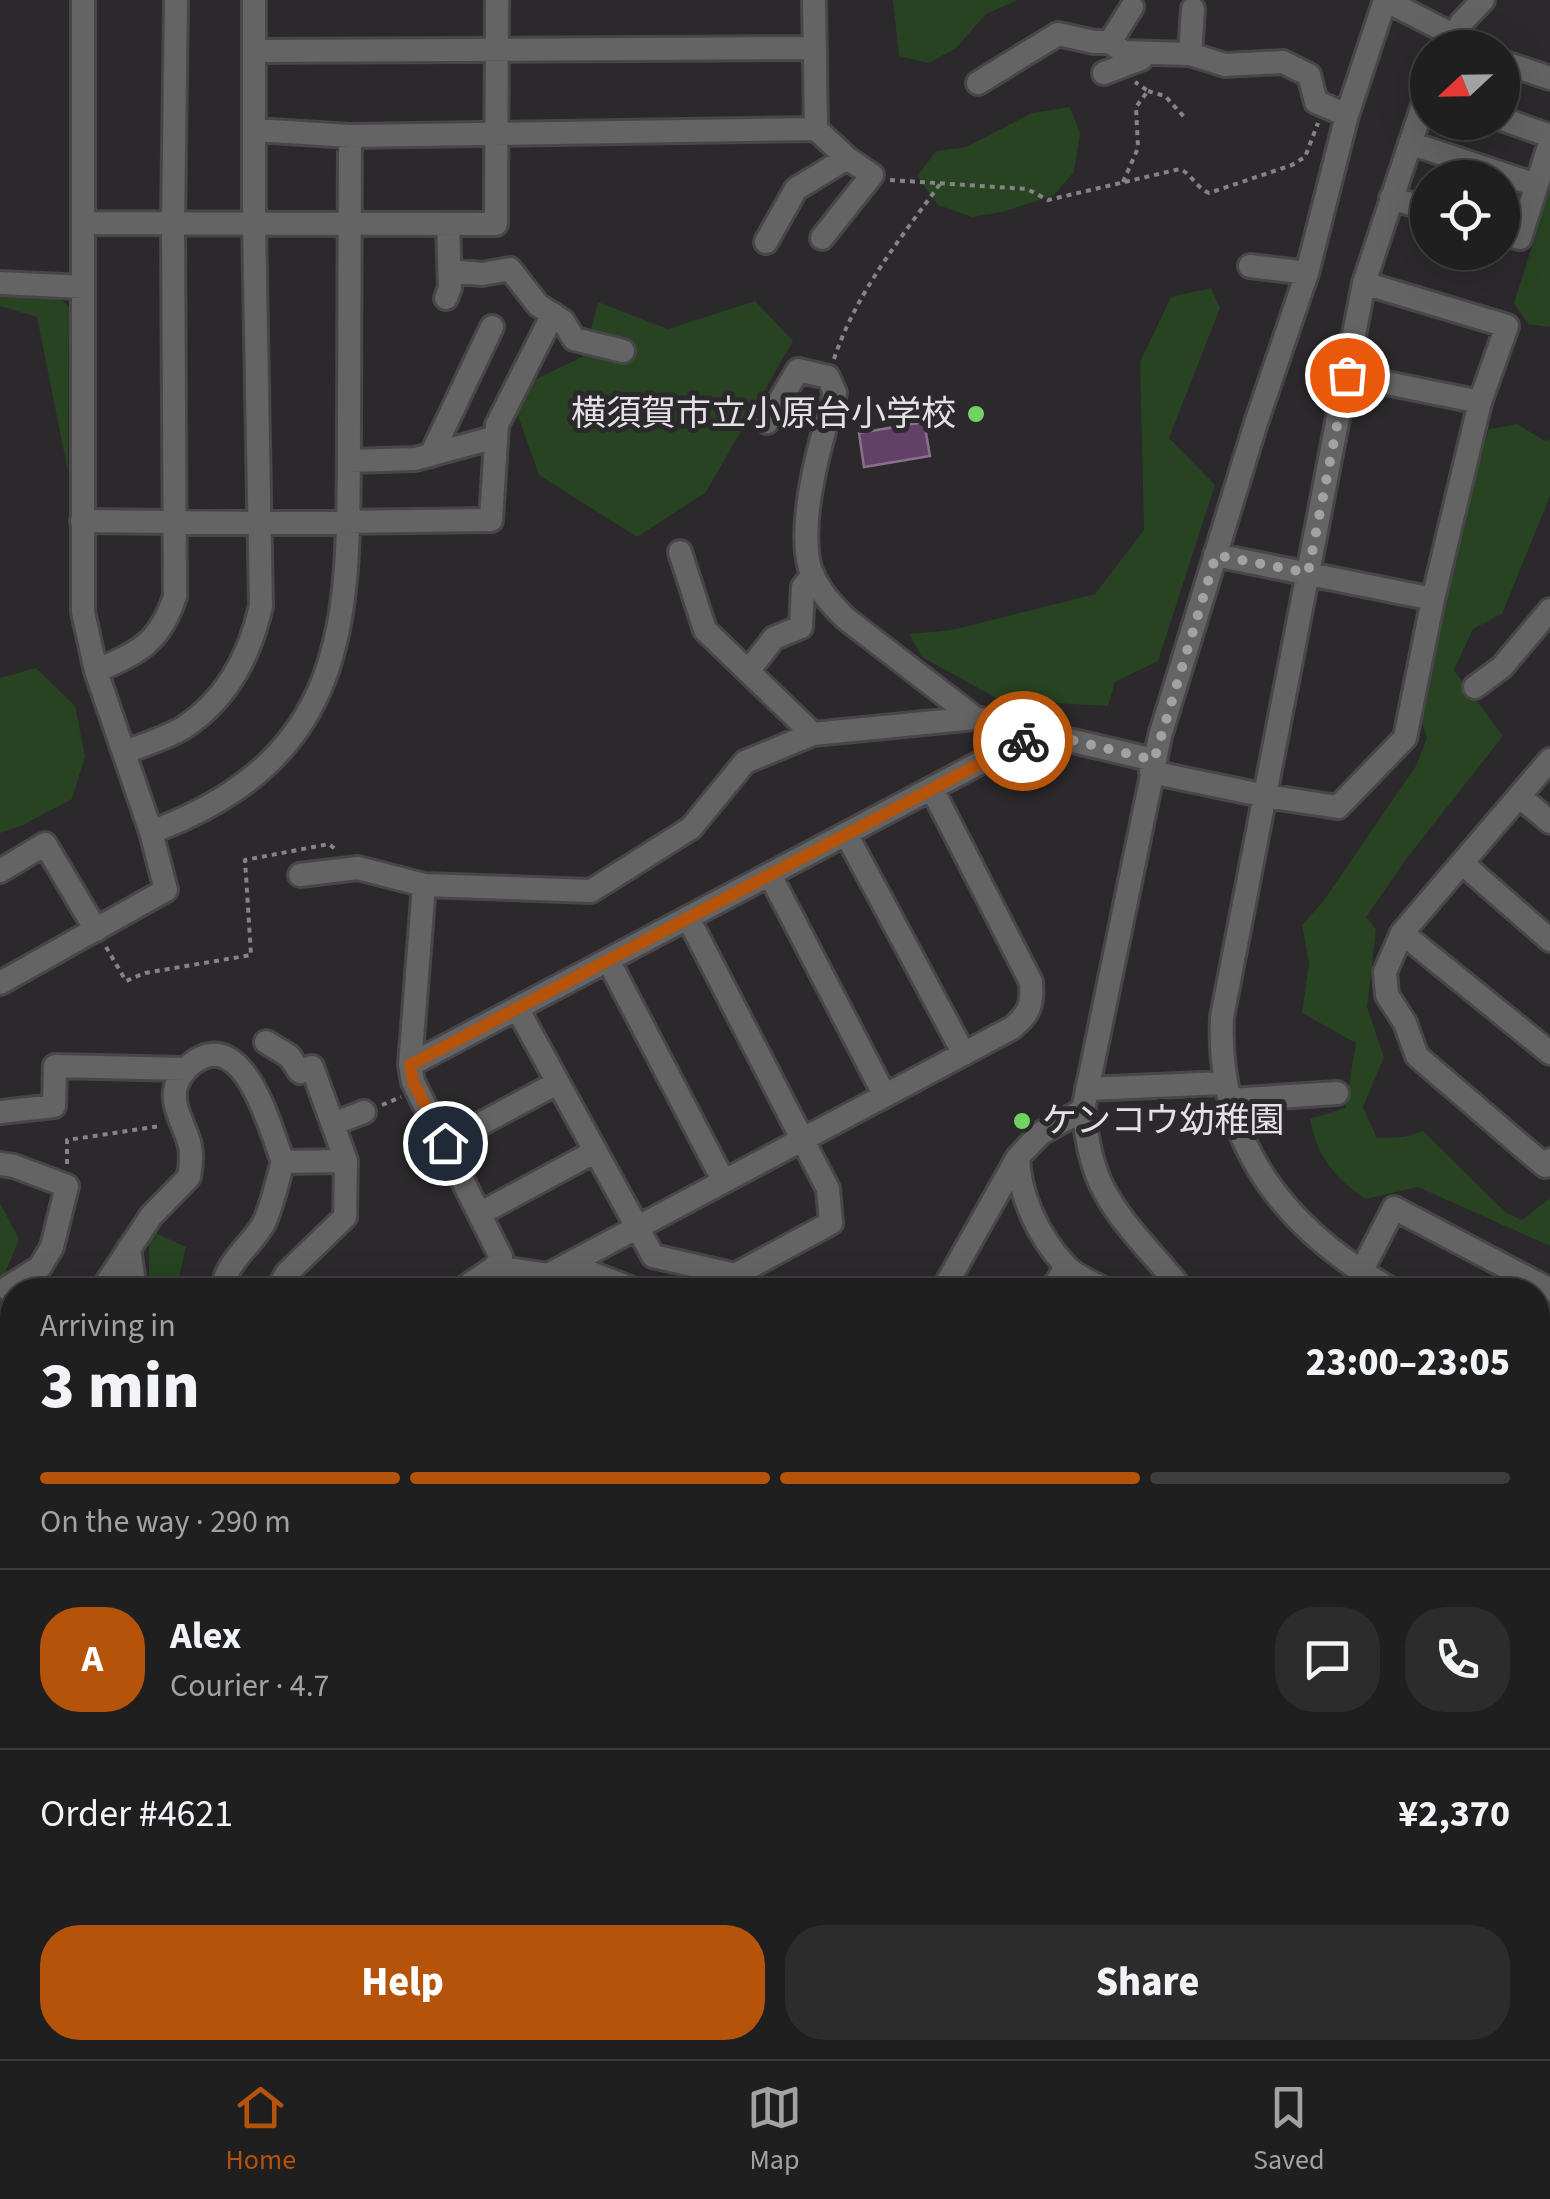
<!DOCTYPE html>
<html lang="en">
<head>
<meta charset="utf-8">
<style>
	:root { --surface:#201f20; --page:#2d2c2d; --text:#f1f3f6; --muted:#a2a2a5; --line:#3d3d3e; --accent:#b45309 }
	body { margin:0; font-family:"Source Sans 3","Noto Sans JP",sans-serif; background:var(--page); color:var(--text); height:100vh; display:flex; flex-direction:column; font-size:38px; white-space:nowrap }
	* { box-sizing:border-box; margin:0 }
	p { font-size:32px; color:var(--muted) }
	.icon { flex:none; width:55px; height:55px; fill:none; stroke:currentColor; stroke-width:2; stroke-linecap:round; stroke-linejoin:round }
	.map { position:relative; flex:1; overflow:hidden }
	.sheet { position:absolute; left:0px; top:1278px; width:1550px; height:782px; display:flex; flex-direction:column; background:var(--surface); border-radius:40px 40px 0 0; box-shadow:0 10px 40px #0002,0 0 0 2px var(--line) }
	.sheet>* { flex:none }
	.needle { width:65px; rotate:248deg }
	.controls { position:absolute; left:1410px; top:30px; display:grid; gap:20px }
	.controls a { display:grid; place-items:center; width:110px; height:110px; border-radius:50%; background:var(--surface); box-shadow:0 10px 40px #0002,0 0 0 2px var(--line); font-size:50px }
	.pin { position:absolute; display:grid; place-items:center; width:85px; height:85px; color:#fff; margin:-42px; border:5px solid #fff; border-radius:50%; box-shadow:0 2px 10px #0007 }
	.courier { position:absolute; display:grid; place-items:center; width:100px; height:100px; margin:-50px; border:8px solid #b45309; border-radius:50%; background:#fff; color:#222; box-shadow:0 2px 12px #0007 }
	.headline em { font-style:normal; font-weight:800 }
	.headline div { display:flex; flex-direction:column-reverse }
	.headline { display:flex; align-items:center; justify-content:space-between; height:170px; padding:0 40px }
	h1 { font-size:65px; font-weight:800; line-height:75px }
	.bar { display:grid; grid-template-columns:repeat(4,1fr); gap:15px 10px; align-content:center; height:120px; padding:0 40px }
	.bar i { height:12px; border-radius:8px; background:var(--line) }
	.bar .on { background:var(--accent) }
	.bar p { grid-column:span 4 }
	.line { display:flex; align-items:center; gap:25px; padding:0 40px; border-top:2px solid var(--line) }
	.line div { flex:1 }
	.round { display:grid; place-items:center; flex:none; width:105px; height:105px; border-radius:40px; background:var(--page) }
	.button { display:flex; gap:20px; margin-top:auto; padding:20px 40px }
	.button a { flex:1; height:115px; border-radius:40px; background:var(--accent); color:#fff; font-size:40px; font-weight:800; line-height:115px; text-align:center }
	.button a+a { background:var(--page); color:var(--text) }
	.tabs { display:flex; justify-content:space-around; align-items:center; height:140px; border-top:2px solid var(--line); background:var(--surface); font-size:28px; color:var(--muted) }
	.tabs a { display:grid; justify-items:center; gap:5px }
	.tabs .on { color:var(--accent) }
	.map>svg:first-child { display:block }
</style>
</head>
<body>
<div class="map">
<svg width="1550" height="2059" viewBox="0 0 1550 2059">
	<rect width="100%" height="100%" fill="#2b292b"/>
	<path fill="#274322" d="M 893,0 L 1018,0 L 986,14 L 956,48 L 929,63 L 899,56 Z
		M 1070,107 L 1080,133 L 1074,172 L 1054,195 L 1003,212 L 972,217 L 938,205 L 917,176 L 936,151 L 966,147 L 1032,113 Z
		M 1550,189 L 1550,327 L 1528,324 L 1514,303 Z
		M 1211,288 L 1220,308 L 1169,438 L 1215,485 L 1158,661 L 1115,682 L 1108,706 L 1000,700 L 922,657 L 909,634 L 952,630 L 1095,594 L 1144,530 L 1140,362 L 1171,297 Z
		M 0,289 L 55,292 L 69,308 L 68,472 L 37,317 L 0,306 Z
		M 755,301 L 793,341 L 706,492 L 637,537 L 539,475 L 516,410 L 534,380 L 584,356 L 598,302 L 668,329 Z
		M 1517,424 L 1545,441 L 1550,439 L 1550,496 L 1502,614 L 1473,629 L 1454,670 L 1503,736 L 1407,858 L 1366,917 L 1376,929 L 1367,1007 L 1384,1057 L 1363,1107 L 1377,1138 L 1404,1137 L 1423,1131 L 1506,1213 L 1522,1220 L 1550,1198 L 1550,1246 L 1418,1187 L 1366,1199 C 1335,1179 1317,1156 1310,1119 L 1345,1108 L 1356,1043 L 1302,1013 L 1309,963 L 1302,925 L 1322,903 L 1416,766 L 1427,738 L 1419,715 L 1465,503 L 1489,429 Z
		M 36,668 L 75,706 L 85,756 L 72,799 L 23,825 L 0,833 L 0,678 Z
		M 0,1203 L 19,1239 L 0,1286 Z
		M 149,1230 L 186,1247 L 176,1290 L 149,1290 Z
		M 0,1288 L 12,1305 L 12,1845 L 0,1839 Z
		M 483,2048 L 899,2048 L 901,2059 L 504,2059 Z"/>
	<path fill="#624166" stroke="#89718c" stroke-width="2.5" d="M 924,422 L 930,456 L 864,467 L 859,433 Z"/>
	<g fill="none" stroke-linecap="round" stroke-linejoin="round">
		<path stroke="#89718c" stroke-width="5" d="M 436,2048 L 458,2059"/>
		<g stroke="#484648" stroke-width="28">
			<path id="minor" d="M 1385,0 L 1453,35
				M 1110,42 L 1132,7
				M 1447,48 L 1462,22 L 1483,0
				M 255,51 L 814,48
				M 1190,54 L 1193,9
				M 1502,62 L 1550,78
				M 1104,73 L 1141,59 L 1143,53
				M 978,83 L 1058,34 L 1094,42 L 1110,42 L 1124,52 L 1190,54 L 1225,65 L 1283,62 L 1309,75 L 1316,102 L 1347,115
				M 1502,119 L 1550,136
				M 816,129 L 847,158 L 872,175 L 822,238
				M 256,130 L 350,136 L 816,129 L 814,0
				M 1410,143 L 1536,185
				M 1391,198 L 1428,209
				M 83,223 L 496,224 L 497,0
				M 1502,233 L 1520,238 L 1550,143
				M 766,242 L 796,189 L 847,158
				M 1250,266 L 1307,273
				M 450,271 L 482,274 L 510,269 L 538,305 L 563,321 L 574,339 L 623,351
				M 0,283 L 83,287
				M 446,298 L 450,288 L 448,224
				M 1347,375 L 1480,402
				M 767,422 L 798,370 L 828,377 L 835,393 C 821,440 800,511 808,560 C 812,583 829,602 845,618 L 975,718
				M 431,455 L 492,327
				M 349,461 L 415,459 L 496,437
				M 82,521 L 262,523 L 491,520 L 497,425 L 553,314
				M 680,552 L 705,630 L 813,734
				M 1215,555 L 1433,599
				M 749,670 L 774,638 L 801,627 L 803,587 L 813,575
				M 96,671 C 139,652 160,643 175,596 L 173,224 L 176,0
				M 1475,687 L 1502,667 L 1550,610
				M 125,752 C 144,745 166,738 183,728 C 227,700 250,655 261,606 L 254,223 L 254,0
				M 1550,760 L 1402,933 L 1385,972 L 1387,995 L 1405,1023 L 1417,1056 L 1545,1166 L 1550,1160
				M 1151,772 L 1266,796 L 1338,807 L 1405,738 L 1433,599 L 1480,402 L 1507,326 L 1364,283
				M 1519,796 L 1550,822
				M 151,832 C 360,755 348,608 349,418 C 349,324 350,230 350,136
				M 846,834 L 964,1054
				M 1462,863 L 1550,940
				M 0,871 L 45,844 L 96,930
				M 300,875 L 358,868 L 424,885 L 591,891 L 691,828 L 745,762 L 813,734 L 975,718 L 1154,760
				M 770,875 L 884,1094
				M 424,885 L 410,1065 L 413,1082 L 501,1257 L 495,1267 L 461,1290
				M 1402,933 L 1550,1053
				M 608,960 L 723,1180
				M 0,983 L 166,890 L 151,832 L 96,671 L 83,612 L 83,0
				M 517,1008 L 653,1256 L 735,1275 L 831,1223 L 828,1189 L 688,918
				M 266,1042 L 289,1056 L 300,1072 L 312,1067 L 346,1161 L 345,1217 L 287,1273 L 277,1290
				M 410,1065 L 1038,732
				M 1087,1089 L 1224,1083
				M 1230,1100 L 1337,1093
				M 0,1112 L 54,1106 L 55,1066 L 185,1069
				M 335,1123 L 364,1112
				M 445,1143 L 557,1083
				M 1018,1157 C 1019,1195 1038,1236 1065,1265 C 1074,1276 1093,1283 1106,1290
				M 283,1162 L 346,1161
				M 0,1164 L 14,1166 L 67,1186 L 52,1247 L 40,1267 L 7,1288 L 12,1293
				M 481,1213 L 594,1152
				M 129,1248 L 135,1290
				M 568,1264 L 635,1290
				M 495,1267 L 548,1275 L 1012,1028 C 1029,1014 1033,1005 1031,982 L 932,789
				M 1361,1272 L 1394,1208 L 1550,1290
				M 102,1290 L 151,1216 L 189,1177 C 191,1166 192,1157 190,1146 C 186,1127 170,1106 176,1086 C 180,1074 190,1063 201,1058 C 247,1036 271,1131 283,1162 C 277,1181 273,1204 264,1223 C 252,1245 224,1263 223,1290
				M 943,1290 L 1018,1157 L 1041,1133 L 1083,1110
				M 1052,1290 L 1066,1267
				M 1182,1290 C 1157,1257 1125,1229 1105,1192 C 1091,1168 1087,1138 1083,1110 L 1160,736 L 1256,423 L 1307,273 L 1347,115 L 1385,0
				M 1392,1290 C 1286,1230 1216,1144 1222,1017 L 1364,283 L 1428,90
				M 1538,1337 L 1550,1317
				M 0,1338 L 4,1331
				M 1538,1377 L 1550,1388
				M 1538,1547 L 1550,1593
				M 1538,1646 L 1550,1626
				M 0,1872 L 12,1875
				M 0,1938 L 12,1951
				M 1538,1973 L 1550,2000
				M 123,2048 L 129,2059
				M 463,2048 L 485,2059
				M 989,2048 L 1003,2059
				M 1468,2048 L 1473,2059
				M 1035,2059 L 1048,2048
				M 1150,2059 L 1151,2048
				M 1201,2059 L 1201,2048
				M 1293,2059 L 1317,2048"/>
		</g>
		<path stroke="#858385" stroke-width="4" stroke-dasharray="5 5" stroke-linecap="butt" d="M 1148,91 L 1165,96 L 1186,119
			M 890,180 L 1027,189 L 1048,200 L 1180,169 C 1193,175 1195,187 1209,193 L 1292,165 L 1305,157 L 1318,123
			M 1123,182 L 1138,148 L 1136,107 L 1148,91 L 1135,82
			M 834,359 C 856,293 900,239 940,184
			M 106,947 L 126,981 L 145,973 L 251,955 L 245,860 L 329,844 L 335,849
			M 382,1105 L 401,1097
			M 67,1164 L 67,1140 L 161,1126
			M 12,1782 L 10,1822 L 12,1835"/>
		<use href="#minor" stroke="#636463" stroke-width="22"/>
	</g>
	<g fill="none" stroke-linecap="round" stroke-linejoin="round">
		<path stroke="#a3a1a3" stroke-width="10" stroke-dasharray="0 18" d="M 1023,741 L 1038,732 L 1154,760 L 1216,555 L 1308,573 L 1347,375"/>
		<path stroke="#b45309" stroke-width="12" d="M 445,1143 L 413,1082 L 410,1065 L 1023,741"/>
	</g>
	<g fill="#6fd360" stroke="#2b292b" stroke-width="4">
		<circle cx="976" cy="414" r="10"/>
		<circle cx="1022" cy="1121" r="10"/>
	</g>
	<g text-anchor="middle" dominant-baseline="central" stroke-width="10" stroke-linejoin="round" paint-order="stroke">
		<g font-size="35" fill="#e3e1e3" stroke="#2b292b" text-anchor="end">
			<text x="956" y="414">横須賀市立小原台小学校</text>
			<text x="1042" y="1121" text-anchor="start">ケンコウ幼稚園</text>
		</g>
	</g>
</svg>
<div class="controls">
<a><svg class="needle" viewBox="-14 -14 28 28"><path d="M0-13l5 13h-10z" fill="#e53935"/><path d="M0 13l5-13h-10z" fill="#a2a2a5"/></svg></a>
<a><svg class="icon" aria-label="locate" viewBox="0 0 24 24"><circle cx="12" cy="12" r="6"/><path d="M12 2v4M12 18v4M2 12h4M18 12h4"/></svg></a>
</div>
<div class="pin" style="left:1347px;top:375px;background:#ea580c"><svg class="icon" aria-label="bag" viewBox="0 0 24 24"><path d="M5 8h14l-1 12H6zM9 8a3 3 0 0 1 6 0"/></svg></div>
<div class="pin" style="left:445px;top:1143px;background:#1f2937"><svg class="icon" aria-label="home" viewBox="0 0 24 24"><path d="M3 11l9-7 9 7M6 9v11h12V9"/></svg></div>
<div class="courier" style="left:1023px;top:741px"><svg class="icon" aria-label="bike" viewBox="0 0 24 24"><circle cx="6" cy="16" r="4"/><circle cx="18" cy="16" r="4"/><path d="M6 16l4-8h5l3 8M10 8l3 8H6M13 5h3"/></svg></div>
<section class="sheet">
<div class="headline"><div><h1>3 min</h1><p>Arriving in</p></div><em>23:00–23:05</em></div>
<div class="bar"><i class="on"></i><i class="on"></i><i class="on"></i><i></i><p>On the way · 290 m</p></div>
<div class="line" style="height:180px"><b class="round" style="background:var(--accent);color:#fff">A</b><div><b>Alex</b><p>Courier · 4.7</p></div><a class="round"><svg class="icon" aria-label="chat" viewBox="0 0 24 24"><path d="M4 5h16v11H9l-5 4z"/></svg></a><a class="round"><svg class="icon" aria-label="phone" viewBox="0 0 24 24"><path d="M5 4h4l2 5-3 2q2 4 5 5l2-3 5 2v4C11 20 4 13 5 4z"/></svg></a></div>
<div class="line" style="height:130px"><div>Order #4621</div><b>¥2,370</b></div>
<div class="button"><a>Help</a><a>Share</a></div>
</section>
</div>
<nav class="tabs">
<a class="on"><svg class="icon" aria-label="home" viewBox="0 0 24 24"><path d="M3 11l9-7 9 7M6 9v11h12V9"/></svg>Home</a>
<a><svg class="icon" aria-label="map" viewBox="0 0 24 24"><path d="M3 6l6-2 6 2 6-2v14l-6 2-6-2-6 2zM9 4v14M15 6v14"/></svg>Map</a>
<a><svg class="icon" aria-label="saved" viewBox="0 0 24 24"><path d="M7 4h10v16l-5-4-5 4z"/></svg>Saved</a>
</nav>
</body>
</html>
